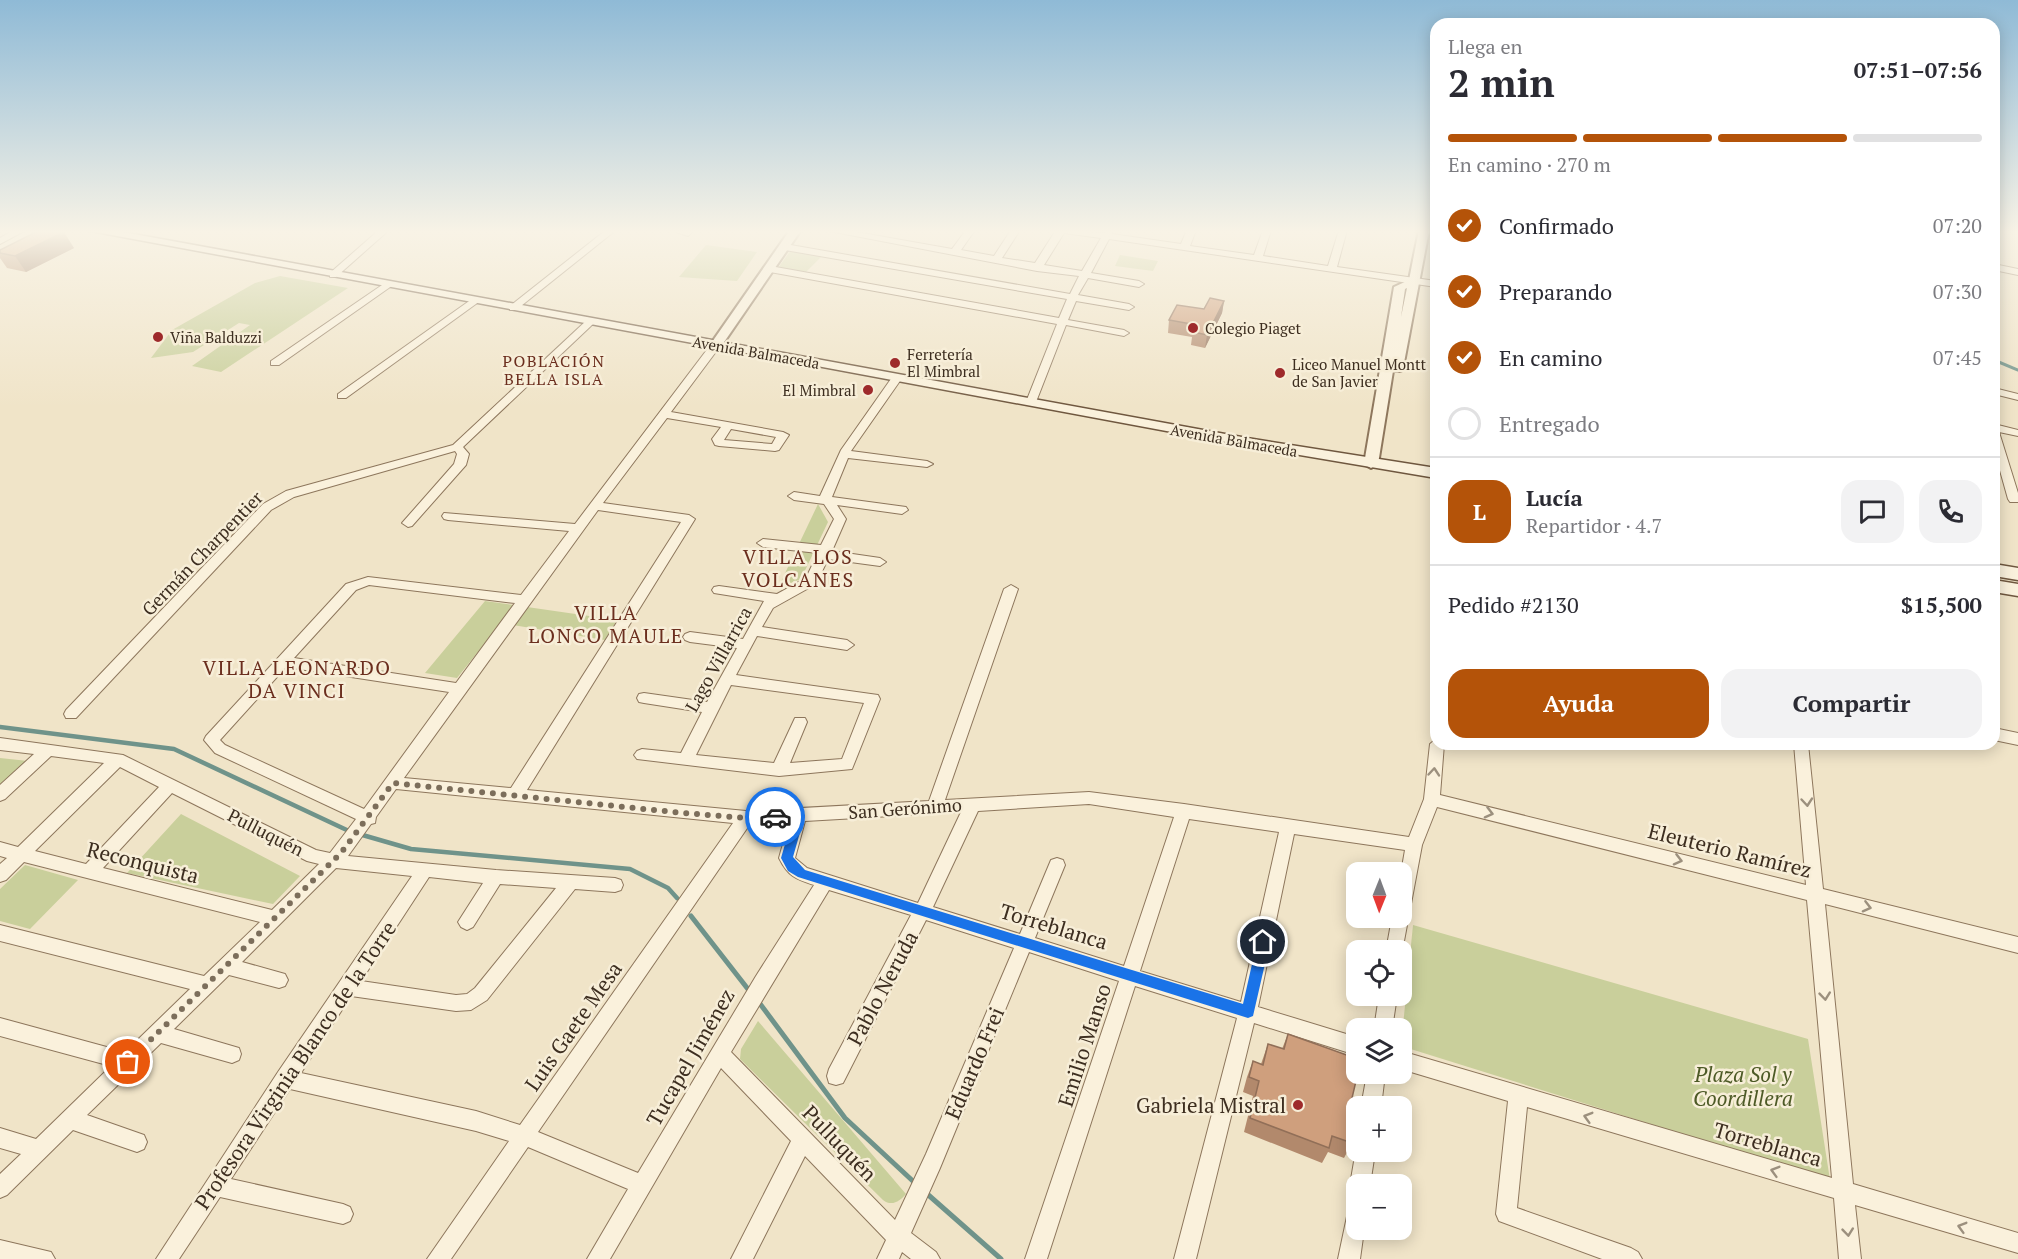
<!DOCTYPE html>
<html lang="es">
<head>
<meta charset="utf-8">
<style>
	:root { --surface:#fff; --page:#f2f2f3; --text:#2b2b33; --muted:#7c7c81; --line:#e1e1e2; --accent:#b45309 }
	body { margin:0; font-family:"PT Serif",serif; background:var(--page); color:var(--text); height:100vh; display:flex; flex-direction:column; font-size:22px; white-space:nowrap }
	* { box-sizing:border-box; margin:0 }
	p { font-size:20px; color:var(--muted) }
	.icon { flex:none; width:33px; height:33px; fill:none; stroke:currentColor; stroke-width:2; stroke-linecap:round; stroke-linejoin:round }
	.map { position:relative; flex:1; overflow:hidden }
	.panel { position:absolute; left:1430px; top:18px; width:570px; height:732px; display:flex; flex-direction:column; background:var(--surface); border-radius:18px; box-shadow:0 3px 15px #0003 }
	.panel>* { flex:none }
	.needle { width:39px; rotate:181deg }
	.controls { position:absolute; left:1346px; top:862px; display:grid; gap:12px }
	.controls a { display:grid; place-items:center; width:66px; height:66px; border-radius:12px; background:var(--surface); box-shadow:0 3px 15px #0003; font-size:30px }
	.pin { position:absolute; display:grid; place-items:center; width:51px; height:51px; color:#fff; margin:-26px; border:3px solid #fff; border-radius:50%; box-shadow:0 2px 6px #0007 }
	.courier { position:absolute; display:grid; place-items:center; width:60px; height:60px; margin:-30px; border:4px solid #1a73e8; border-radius:50%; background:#fff; color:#222; box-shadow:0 2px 8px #0007 }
	.overview em { font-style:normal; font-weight:600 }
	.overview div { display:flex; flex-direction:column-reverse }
	.overview { display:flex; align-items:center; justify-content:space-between; height:102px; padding:0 18px }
	h1 { font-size:39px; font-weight:600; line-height:45px }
	.bar { display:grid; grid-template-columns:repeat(4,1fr); gap:9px 6px; align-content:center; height:72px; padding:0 18px }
	.bar i { height:8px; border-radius:4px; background:var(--line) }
	.bar .active { background:var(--accent) }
	.bar p { grid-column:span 4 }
	.line { display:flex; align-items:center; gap:15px; padding:0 18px; border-top:2px solid var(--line) }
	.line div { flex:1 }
	.round { display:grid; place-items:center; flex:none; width:63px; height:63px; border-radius:18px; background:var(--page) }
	ol { padding:0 18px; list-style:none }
	li { display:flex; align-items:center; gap:18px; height:66px }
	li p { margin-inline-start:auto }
	li .icon { padding:6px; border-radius:50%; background:var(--accent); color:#fff; stroke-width:4 }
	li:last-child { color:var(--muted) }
	li i { width:33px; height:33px; border:3px solid var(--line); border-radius:50% }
	.primary-button { display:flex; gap:12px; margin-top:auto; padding:12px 18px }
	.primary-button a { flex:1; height:69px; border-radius:18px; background:var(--accent); color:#fff; font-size:24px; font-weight:600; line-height:69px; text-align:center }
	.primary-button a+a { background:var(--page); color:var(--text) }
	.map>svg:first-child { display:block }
</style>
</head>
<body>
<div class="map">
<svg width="2018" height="1259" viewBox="0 0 2018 1259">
	<rect width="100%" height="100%" fill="#f0e4c8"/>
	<path fill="#c9cf9b" d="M 706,245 L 757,252 L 737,281 L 679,277 Z
		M 791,250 L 822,256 L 806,272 L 778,268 Z
		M 1120,255 L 1158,261 L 1153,271 L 1115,266 Z
		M 280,276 L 348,288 L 221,372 L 192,366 L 250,325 L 239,323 L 193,352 L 151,358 L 172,330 L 255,283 Z
		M 818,504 L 828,522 L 801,579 L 778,588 Z
		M 485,601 L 617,620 L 605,640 L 501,623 L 457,678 L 425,673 Z
		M 0,758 L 28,761 L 0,788 Z
		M 181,814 L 300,876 L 273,904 L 127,873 Z
		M 25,865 L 78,880 L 30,929 L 0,921 L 0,889 Z
		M 1413,925 L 1808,1039 L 1830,1180 L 1401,1046 Z
		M 758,1021 L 906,1194 C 900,1201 892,1207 883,1200 L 740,1059 L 741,1049 Z"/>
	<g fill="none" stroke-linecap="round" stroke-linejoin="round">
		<path stroke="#6f938a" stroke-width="3" d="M 1994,360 L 2018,370"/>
		<path stroke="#6f938a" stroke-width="4.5" d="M 0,727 L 174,749 L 351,832
			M 359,834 L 411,849 L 630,869 L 668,888 L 677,898"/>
		<path stroke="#6f938a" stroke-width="5" d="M 691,916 L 751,993
			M 758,1001 L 845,1118 L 915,1183
			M 925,1192 L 1001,1259"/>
		<g stroke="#8d765c" stroke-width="2">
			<path id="minor" d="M 14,230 L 26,230 L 0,244 L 0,238 Z
				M 379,230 L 389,230 L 336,277 L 330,277 L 330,273 Z
				M 606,230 L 616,230 L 516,310 L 510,310 L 510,306 Z
				M 670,230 L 694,230 L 688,236 Z
				M 824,230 L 845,230 L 952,249 L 966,230 L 975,230 L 961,250 L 994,256 L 1011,230 L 1020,230 L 1002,258 L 1035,263 L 1056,230 L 1104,233 L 1105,230 L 1114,230 L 1112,234 L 1181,244 L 1187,230 L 1196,230 L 1190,246 L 1254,255 L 1263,230 L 1271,230 L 1263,256 L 1328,266 L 1339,230 L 1347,230 L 1337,267 L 1436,281 L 1436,287 L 1109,239 L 1091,273 L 1139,281 L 1144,284 L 1139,287 L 1088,278 L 1078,295 L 1129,304 L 1134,307 L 1129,310 L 1076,301 L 1068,320 L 1124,330 L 1129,333 L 1124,336 L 1066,325 L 1036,402 L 1031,405 L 1026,402 L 1057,324 L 770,272 L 765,269 L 770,266 L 1059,318 L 1067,299 L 785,250 L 781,247 L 785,244 L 1070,294 L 1079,276 L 1037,271 ZM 1064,233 L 1101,238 L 1082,271 L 1044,265 Z
				M 1994,264 L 2018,269 L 2018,275 L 1994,270 Z
				M 385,283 L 393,285 L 279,365 L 271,365 L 271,361 Z
				M 472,299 L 480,301 L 346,398 L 338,398 L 338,394 Z
				M 590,319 L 593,320 L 593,324 L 463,447 L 469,454 L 466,465 L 412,526 L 408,527 L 402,523 L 454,464 L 457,454 L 455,451 L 294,497 L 271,510 L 76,718 L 66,718 L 64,714 L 66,710 L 263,504 L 286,491 L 453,445 L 587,320 Z
				M 716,342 L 721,345 L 671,412 L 783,432 L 789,435 L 779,450 L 775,451 L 719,446 L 715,445 L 712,439 L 721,427 L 667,418 L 603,503 L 689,515 L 695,519 L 527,790 L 746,811 L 929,801 L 1004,589 L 1011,585 L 1018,589 L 945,800 L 1089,792 L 1184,804 L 1409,837 L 1424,799 L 1430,744 L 1436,739 L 1436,744 L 1444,744 L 1440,795 L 1806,885 L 1794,744 L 1808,744 L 1823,889 L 2018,937 L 2018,953 L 1825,904 L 1853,1184 L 2018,1233 L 2018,1253 L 1855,1205 L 1861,1259 L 1839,1259 L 1834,1198 L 1527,1107 L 1517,1208 L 1631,1248 L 1638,1252 L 1642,1259 L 1602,1259 L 1499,1221 L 1496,1214 L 1508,1101 L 1401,1069 L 1401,1051 L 1832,1178 L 1807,900 L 1437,807 L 1422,845 L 1401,957 L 1401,951 L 1386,951 L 1392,918 L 1401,918 L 1401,873 L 1405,850 L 1294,834 L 1258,1007 L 1356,1037 L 1356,1055 L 1254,1023 L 1196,1259 L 1174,1259 L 1237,1018 L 1135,986 L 1047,1259 L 1025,1259 L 1119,981 L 1029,952 L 940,1168 L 911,1233 L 936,1252 L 940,1259 L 911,1259 L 902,1252 L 899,1259 L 877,1259 L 886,1240 L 805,1156 L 753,1259 L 731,1259 L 791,1141 L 721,1068 L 610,1259 L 587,1259 L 628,1189 L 528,1147 L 451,1259 L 427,1259 L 509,1141 L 476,1131 L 290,1089 L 231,1179 L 343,1204 L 350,1207 L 353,1214 L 350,1221 L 343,1224 L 220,1197 L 179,1259 L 156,1259 L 278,1072 L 412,876 L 336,868 L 242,962 L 285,974 L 288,980 L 285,986 L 279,988 L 229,975 L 174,1029 L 239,1048 L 241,1054 L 239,1060 L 232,1063 L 161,1043 L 87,1115 L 144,1135 L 147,1142 L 144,1149 L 137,1152 L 73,1130 L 7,1195 L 0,1198 L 0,1174 L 21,1154 L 0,1148 L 0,1128 L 36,1139 L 111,1066 L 0,1036 L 0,1018 L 125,1052 L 190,989 L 0,941 L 0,925 L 204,976 L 260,922 L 24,862 L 6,880 L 0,882 L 0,864 L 7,858 L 0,856 L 0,842 L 18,847 L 104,763 L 51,756 L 5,799 L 0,801 L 0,785 L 34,754 L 0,750 L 0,738 L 123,755 L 316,850 L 330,853 L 356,819 L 215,753 L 204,740 L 206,736 L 346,584 L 368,577 L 521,595 L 569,531 L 448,520 L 444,519 L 442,516 L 444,513 L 575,524 L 712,343 ZM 731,429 L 776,437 L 772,444 L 724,440 ZM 598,510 L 681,522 L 511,788 L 404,778 ZM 369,585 L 515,603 L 456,683 L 294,658 L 356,590 ZM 286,667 L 449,692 L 364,809 L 225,745 L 220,740 ZM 120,767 L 159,787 L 86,864 L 35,851 ZM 396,789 L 733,823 L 520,1125 L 476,1111 L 301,1073 L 351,996 L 456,1011 L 471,1010 L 487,1000 L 575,889 L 615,892 L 621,890 L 623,885 L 621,880 L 615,878 L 496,870 L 348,856 L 371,824 L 375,823 L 376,817 ZM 172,793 L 307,861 L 319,864 L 272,910 L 103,868 ZM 1089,804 L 1174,817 L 1124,966 L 1035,938 L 1065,865 L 1063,860 L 1057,858 L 1051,860 L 1020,934 L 933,907 L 978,811 ZM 961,812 L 918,903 L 807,868 L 795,858 L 805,821 ZM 1189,819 L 1279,832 L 1241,1002 L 1140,971 ZM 789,822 L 779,858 C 788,876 795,879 814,885 L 756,976 L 638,1173 L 538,1132 L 750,824 ZM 429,877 L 483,883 L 458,922 L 461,927 L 467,930 L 473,927 L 500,884 L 556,888 L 475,988 L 467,994 L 456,995 L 361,981 ZM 829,890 L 911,915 L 829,1069 L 827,1076 L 829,1083 L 836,1085 L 843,1083 L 926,920 L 1014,948 L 926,1154 L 895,1220 L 731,1052 Z
				M 897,375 L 902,378 L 851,451 L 927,461 L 933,464 L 927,467 L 848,458 L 832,497 L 906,507 L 908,510 L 902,514 L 837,505 L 846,519 L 832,551 L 880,558 L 886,562 L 880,566 L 828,559 L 816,584 L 773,608 L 762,627 L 847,640 L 854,645 L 847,650 L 757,636 L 736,675 L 878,695 L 880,699 L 852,769 L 779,776 L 637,759 L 634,755 L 637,751 L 642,749 L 681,753 L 702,712 L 644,703 L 639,702 L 637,698 L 639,694 L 644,693 L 707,702 L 737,648 L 690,642 L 685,640 L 683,637 L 685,634 L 690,632 L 743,639 L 764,601 L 714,593 L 712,590 L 714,587 L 719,586 L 777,594 L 806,578 L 818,553 L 763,547 L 757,543 L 763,539 L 821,545 L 834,519 L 824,504 L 794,500 L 788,496 L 794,492 L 820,496 L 841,450 L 893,376 ZM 731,685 L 864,703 L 842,759 L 790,763 L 807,722 L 805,718 L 795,718 L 774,763 L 696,755 Z
				M 1994,388 L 2018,394 L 2018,400 L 1994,394 Z
				M 1994,424 L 2018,430 L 2018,436 L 1999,432 L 2018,493 L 2018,502 L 2010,502 L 2008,499 L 1994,449 Z
				M 1994,728 L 2018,733 L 2018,745 L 1994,740 Z
				M 1379,996 L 1397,996 L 1392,1029 L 1374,1029 Z
				M 1367,1074 L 1385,1074 L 1381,1107 L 1361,1107 Z
				M 1356,1150 L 1356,1152 L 1375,1152 L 1370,1185 L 1356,1185 L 1356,1193 L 1353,1192 L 1350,1185 Z
				M 1356,1204 L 1356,1230 L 1364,1230 L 1360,1259 L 1338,1259 L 1349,1207 Z
				M 0,1240 L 51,1252 L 55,1259 L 0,1259 Z"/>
		</g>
		<g stroke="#8d765c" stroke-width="4">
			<path id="tertiary" d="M 790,230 L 801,230 L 720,348 L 712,348 L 710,345 Z
				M 1419,230 L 1429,230 L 1403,368 L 1401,371 L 1393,371 L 1378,464 L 1371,468 L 1364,464 L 1394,287 L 1409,280 ZM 1407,288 L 1401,317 L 1405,289 Z"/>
		</g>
		<g stroke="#6f573f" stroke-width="3">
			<path id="secondary" d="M 85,230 L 112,230 L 1247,438 L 1436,468 L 1436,478 L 1247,446 Z
				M 1994,564 L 2018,568 L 2018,580 L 1994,576 Z
				M 1994,580 L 2018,584 L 2018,596 L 1994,592 Z"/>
		</g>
		<use href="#minor" fill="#faf1dc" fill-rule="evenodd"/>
		<use href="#tertiary" fill="#faf1dc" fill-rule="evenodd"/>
		<use href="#secondary" fill="#faf1dc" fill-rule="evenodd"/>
	</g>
	<path fill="#b2896c" d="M 74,248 L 26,272 L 7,268 L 0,258 L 0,250 Z
		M 1224,301 L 1222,313 L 1205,348 L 1191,345 L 1192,337 L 1168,333 L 1169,320 L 1204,309 Z
		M 1288,1034 L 1351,1079 L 1352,1098 L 1352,1143 L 1344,1158 L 1328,1152 L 1322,1163 L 1244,1132 L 1253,1096 L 1243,1092 L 1247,1077 L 1253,1061 L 1261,1064 L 1268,1044 L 1282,1049 Z"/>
	<path fill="#916f58" d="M 64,232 L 74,248 L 26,272 L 15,256 Z
		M 1224,301 L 1222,313 L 1205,348 L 1207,335 Z"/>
	<path fill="#cf9f7d" stroke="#916f58" stroke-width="1.5" d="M 40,230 L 57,230 L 64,232 L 15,256 L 0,253 L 0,250 Z
		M 1210,298 L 1224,301 L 1207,335 L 1193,332 L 1197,325 L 1169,320 L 1177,305 L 1204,309 Z
		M 1288,1034 L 1355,1058 L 1351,1079 L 1356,1081 L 1352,1098 L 1360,1101 L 1359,1107 L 1356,1107 L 1356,1123 L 1352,1143 L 1332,1136 L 1329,1148 L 1250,1118 L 1259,1081 L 1249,1077 L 1253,1061 L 1263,1065 L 1268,1044 L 1284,1049 Z"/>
	<defs><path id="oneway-chevron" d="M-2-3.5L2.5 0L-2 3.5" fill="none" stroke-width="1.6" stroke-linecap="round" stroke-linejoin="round" transform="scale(1.5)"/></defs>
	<g stroke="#9c907e">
		<use href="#oneway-chevron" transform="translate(1434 772) rotate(-85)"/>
		<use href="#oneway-chevron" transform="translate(1807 802) rotate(85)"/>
		<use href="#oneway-chevron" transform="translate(1489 813) rotate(14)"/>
		<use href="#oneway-chevron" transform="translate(1678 860) rotate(14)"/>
		<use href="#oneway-chevron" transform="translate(1867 907) rotate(14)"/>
		<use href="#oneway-chevron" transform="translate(1825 996) rotate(84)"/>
		<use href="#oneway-chevron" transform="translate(1588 1117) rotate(-164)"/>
		<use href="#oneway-chevron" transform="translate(1775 1171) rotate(-164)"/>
		<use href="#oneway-chevron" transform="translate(1962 1227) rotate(-164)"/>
		<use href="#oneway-chevron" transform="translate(1848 1232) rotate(84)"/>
	</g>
	<linearGradient id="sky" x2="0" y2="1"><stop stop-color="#8fbad6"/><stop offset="0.57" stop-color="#f8f3e6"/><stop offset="1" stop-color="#f8f3e6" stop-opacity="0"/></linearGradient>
	<rect width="2018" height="407" fill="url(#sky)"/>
	<path fill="#1a73e8" d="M 799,811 L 805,815 L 793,857 L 805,870 L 1243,1004 L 1257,942 L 1263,936 L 1268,938 L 1270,942 L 1253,1016 L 1248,1018 L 798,877 L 788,871 L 781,858 L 792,820 L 775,821 L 769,817 L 775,812 Z"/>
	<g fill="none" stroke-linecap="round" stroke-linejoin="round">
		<path stroke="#7c6e5b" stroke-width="6" stroke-dasharray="0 10.8" d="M 128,1062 L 341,853 L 393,783 L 683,813 L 746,818 L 775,817"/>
	</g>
	<g fill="#9e2a2b" stroke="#f7eed8" stroke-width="2">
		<circle cx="1193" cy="328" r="6"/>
		<circle cx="158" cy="337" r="6"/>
		<circle cx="895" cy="363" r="6"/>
		<circle cx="1280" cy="373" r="6"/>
		<circle cx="868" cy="390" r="6"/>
		<circle cx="1298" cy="1105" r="6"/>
	</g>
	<g text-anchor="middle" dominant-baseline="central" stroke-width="5" stroke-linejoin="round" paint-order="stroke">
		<g font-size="15" fill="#3d2e20" stroke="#f7eed8" text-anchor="start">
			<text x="1205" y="328">Colegio Piaget</text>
			<text x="170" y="337">Viña Balduzzi</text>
			<text x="907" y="354">Ferretería<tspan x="907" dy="17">El Mimbral</tspan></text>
			<text x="1292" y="364">Liceo Manuel Montt<tspan x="1292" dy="17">de San Javier</tspan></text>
			<text x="856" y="390" text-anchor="end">El Mimbral</text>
		</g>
		<g font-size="15" fill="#3d2e20" stroke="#f7eed8">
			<text transform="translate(756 352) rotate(10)">Avenida Balmaceda</text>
			<text transform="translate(1234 440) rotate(10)">Avenida Balmaceda</text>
		</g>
		<g font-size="16" letter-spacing="1.5" fill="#6b2e1e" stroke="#f7eed8">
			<text x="554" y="361">POBLACIÓN<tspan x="554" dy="18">BELLA ISLA</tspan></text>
		</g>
		<g font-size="18" fill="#3d2e20" stroke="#f7eed8">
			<text transform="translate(202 553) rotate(-46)">Germán Charpentier</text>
			<text transform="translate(718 659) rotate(-61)">Lago Villarrica</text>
			<text transform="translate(905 808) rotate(-4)">San Gerónimo</text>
			<text transform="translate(266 832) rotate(27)">Pulluquén</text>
		</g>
		<g font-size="20" letter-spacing="1.5" fill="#6b2e1e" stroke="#f7eed8">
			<text x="798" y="556">VILLA LOS<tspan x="798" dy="23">VOLCANES</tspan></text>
			<text x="606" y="612">VILLA<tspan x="606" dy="23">LONCO MAULE</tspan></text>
			<text x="297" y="667">VILLA LEONARDO<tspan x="297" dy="23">DA VINCI</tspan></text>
		</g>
		<g font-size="21" fill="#3d2e20" stroke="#f7eed8">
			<text transform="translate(1730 850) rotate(14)">Eleuterio Ramírez</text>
			<text transform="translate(143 862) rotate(14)">Reconquista</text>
			<text transform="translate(1054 926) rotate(17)">Torreblanca</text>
			<text transform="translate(882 988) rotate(-62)">Pablo Neruda</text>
			<text transform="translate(573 1026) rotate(-55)">Luis Gaete Mesa</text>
			<text transform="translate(1084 1045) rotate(-72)">Emilio Manso</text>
			<text transform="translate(690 1057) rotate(-60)">Tucapel Jiménez</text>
			<text transform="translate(974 1063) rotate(-67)">Eduardo Frei</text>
			<text transform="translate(295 1065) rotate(-56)">Profesora Virginia Blanco de la Torre</text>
			<text transform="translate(840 1143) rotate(46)">Pulluquén</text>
			<text transform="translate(1768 1144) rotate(16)">Torreblanca</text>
		</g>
		<g font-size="21" font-style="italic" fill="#4d5a26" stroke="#f7eed8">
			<text x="1743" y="1074">Plaza Sol y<tspan x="1743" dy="24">Coordillera</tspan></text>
		</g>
		<g font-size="21" fill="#3d2e20" stroke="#f7eed8" text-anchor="end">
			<text x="1286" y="1105">Gabriela Mistral</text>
		</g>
	</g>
</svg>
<div class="controls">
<a><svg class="needle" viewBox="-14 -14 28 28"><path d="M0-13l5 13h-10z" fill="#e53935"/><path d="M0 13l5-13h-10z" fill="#7c7c81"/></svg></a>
<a><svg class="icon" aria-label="locate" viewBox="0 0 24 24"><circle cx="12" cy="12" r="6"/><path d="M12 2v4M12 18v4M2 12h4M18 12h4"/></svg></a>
<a><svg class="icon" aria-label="layers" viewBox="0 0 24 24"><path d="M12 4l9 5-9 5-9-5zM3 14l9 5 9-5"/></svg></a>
<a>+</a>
<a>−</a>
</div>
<div class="pin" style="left:128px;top:1062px;background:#ea580c"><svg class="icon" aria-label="bag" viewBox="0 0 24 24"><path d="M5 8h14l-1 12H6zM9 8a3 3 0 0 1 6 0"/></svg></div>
<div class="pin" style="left:1263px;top:942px;background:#1f2937"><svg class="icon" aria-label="home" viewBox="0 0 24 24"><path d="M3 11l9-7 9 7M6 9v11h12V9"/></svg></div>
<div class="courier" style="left:775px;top:817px"><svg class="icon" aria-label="car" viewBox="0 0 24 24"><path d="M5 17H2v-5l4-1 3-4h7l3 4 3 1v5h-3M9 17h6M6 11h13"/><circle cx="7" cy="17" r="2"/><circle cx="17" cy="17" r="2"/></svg></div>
<section class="panel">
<div class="overview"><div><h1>2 min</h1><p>Llega en</p></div><em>07:51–07:56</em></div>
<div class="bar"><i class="active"></i><i class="active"></i><i class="active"></i><i></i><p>En camino · 270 m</p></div>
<ol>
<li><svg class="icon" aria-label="check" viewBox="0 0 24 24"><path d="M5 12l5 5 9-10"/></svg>Confirmado<p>07:20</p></li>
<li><svg class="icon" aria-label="check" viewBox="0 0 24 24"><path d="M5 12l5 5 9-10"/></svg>Preparando<p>07:30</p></li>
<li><svg class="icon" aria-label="check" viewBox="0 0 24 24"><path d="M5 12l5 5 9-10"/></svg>En camino<p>07:45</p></li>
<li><i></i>Entregado</li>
</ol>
<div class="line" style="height:108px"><b class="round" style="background:var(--accent);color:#fff">L</b><div><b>Lucía</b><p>Repartidor · 4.7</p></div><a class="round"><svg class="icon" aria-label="chat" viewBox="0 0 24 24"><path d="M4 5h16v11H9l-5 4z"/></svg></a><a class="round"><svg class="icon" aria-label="phone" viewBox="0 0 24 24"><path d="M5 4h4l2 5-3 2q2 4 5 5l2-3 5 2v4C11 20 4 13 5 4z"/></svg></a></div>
<div class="line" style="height:78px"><div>Pedido #2130</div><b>$15,500</b></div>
<div class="primary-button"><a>Ayuda</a><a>Compartir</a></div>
</section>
</div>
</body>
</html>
